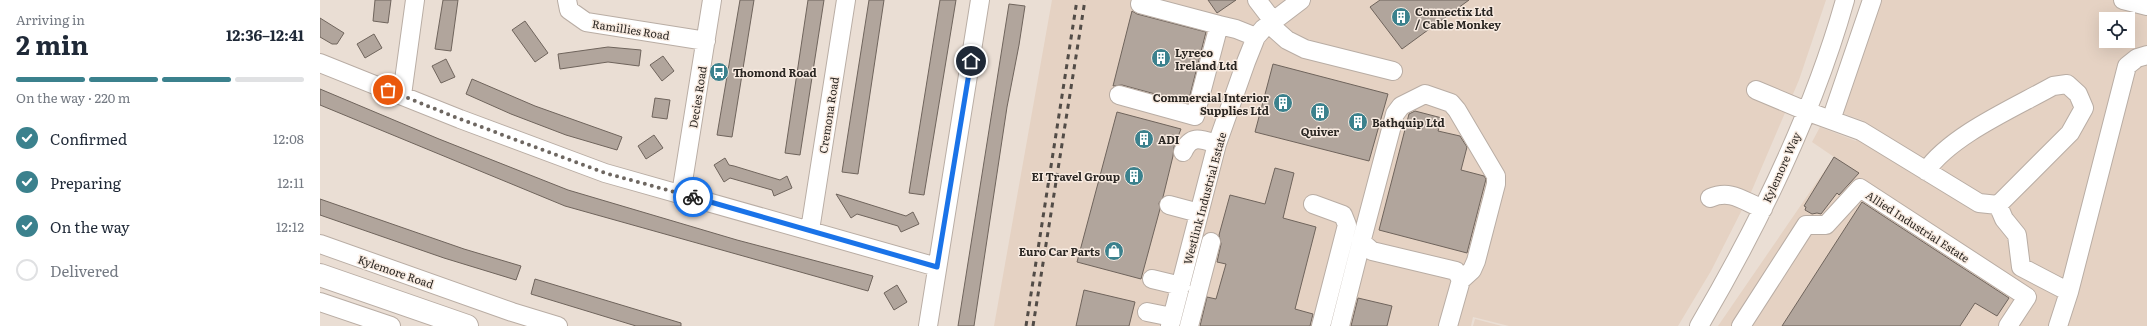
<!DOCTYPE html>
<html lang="en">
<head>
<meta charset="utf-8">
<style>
	:root { --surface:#fff; --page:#f2f2f3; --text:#1f2937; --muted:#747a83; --line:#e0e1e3; --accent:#3b818d }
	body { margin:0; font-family:Literata,serif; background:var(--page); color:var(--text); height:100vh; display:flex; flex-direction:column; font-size:15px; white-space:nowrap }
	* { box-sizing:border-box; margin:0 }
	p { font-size:13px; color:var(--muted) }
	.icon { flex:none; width:22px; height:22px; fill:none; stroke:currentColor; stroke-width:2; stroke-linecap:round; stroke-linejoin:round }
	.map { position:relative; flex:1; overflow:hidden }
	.details { display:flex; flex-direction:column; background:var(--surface); width:320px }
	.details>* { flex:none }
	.fabs { position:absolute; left:1779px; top:12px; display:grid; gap:8px }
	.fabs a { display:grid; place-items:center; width:36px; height:36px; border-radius:0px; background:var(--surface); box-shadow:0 4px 16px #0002; font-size:20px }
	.pin { position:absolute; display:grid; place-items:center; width:34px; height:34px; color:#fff; margin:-17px; border:2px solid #fff; border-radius:50%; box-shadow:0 1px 4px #0007 }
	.courier { position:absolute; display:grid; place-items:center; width:40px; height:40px; margin:-20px; border:3px solid #1a73e8; border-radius:50%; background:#fff; color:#222; box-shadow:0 1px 5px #0007 }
	.summary em { font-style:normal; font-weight:700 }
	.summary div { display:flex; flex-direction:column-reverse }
	.summary { display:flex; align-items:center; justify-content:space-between; height:68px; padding:0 16px }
	h1 { font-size:26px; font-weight:700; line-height:30px }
	.bar { display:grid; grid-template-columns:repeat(4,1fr); gap:6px 4px; align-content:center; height:48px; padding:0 16px }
	.bar i { height:5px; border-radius:3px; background:var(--line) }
	.bar .on { background:var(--accent) }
	.bar p { grid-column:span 4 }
	ol { padding:0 16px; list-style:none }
	li { display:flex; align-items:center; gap:12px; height:44px }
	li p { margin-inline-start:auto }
	li .icon { padding:4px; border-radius:50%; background:var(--accent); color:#fff; stroke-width:4 }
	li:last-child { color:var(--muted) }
	li i { width:22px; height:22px; border:2px solid var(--line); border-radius:50% }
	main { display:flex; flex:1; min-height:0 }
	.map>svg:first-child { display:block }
</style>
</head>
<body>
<main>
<section class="details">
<div class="summary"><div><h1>2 min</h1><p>Arriving in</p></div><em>12:36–12:41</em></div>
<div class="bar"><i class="on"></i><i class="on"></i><i class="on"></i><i></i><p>On the way · 220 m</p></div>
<ol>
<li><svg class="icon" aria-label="check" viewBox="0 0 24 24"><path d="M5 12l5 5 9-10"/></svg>Confirmed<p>12:08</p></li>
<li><svg class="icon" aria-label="check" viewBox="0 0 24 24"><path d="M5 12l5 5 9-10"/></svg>Preparing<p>12:11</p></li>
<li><svg class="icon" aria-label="check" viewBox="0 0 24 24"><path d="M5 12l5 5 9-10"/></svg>On the way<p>12:12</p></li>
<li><i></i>Delivered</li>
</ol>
</section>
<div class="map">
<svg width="1827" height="326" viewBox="0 0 1827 326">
	<rect width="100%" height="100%" fill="#eaded4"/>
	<path fill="#e5d2c3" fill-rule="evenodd" d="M 732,0 L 1506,0 L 1479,80 L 1432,190 L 1391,271 L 1358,326 L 1189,326 L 1153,317 L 1151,326 L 674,326 Z
		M 1543,0 L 1827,0 L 1827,326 L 1398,326 L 1514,157 L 1492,142 L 1500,127 L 1536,141 L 1544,121 L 1506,107 ZM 1786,19 L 1808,19 L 1808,41 L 1786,41 Z
		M 1155,319 L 1182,326 L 1153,326 Z"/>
	<path fill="#b1a59c" stroke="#6f645c" d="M 55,0 L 71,0 L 68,23 L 53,21 Z
		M 123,0 L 138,0 L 131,51 L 115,49 Z
		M 420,0 L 434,0 L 412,137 L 397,135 Z
		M 488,0 L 504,0 L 480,155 L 465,153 Z
		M 549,0 L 564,0 L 538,174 L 522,172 Z
		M 620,0 L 636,0 L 604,195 L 589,193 Z
		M 888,0 L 916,0 L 897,13 Z
		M 1060,0 L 1149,0 L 1082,49 L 1050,7 Z
		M 689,4 L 705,6 L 699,45 L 687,107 L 654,326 L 638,326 Z
		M 812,11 L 817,14 L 886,32 L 868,103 L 802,85 L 793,86 Z
		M 0,18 L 24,33 L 17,44 L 12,44 L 0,37 Z
		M 205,21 L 228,53 L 215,62 L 192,30 Z
		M 54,34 L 62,48 L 45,58 L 37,44 Z
		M 288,47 L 321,50 L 319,66 L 288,62 L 240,69 L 238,54 Z
		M 343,56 L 354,71 L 342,81 L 330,65 Z
		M 126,59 L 135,77 L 121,83 L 112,66 Z
		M 953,64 L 1068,94 L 1049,161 L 935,132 Z
		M 152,79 L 215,106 L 302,137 L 297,150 L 246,135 L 191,114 L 146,94 Z
		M 0,89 L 119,139 L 248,190 L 417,240 L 553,276 L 548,291 L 245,206 L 0,105 Z
		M 335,98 L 350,100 L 347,119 L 332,117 Z
		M 1095,111 L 1122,118 L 1118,131 L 1140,136 L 1147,147 L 1141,170 L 1164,176 L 1166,179 L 1147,253 L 1059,230 L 1089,114 Z
		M 797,112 L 861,129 L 854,147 L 853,156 L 843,197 L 839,203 L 840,209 L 821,279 L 757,262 Z
		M 334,135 L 343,148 L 326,159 L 318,146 Z
		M 1514,157 L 1539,173 L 1519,195 L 1517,193 L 1501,214 L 1497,213 L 1492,214 L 1485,210 L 1486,207 L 1484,206 Z
		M 405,158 L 409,165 L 414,166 L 460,180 L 467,176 L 472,188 L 454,196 L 452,190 L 410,178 L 404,182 L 394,165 Z
		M 955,168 L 974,173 L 963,218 L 996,227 L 975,309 L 993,314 L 990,326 L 880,326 L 887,297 L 896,299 L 906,264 L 897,262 L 901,244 L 899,235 L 910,195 L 945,204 Z
		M 516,194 L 586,216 L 593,212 L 599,224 L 581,232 L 578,226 L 537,214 L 531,218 Z
		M 0,199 L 144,249 L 201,266 L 196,280 L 124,258 L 0,215 Z
		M 1542,202 L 1689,298 L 1677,316 L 1655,303 L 1640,326 L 1462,326 Z
		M 215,279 L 361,323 L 361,326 L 316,326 L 211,294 Z
		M 577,285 L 587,302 L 574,310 L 564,293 Z
		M 764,290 L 815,302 L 809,326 L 756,326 Z
		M 1038,298 L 1072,306 L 1067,326 L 1031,326 Z"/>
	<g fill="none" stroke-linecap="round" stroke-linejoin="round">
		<g stroke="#b9ada4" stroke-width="20">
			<path id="minor" d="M 247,0 L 249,10 L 266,22 L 386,41
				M 937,0 L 953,21
				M 1803,0 L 1827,6
				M 949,24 L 967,40 L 985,49 L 1073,71
				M 899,25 L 916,29 L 936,37
				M 0,63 L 140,119 L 285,173 L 617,267
				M 1436,90 L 1486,111 L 1541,131 L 1659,203 L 1678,205 L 1750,133 L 1764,108 L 1758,94 L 1747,84 L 1733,86 C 1694,108 1631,135 1606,171
				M 82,95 L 95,0
				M 799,95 L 875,116 L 899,25 L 820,4
				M 1511,120 L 1552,0
				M 863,152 C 871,134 881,139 897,144
				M 361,194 L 392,0
				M 1390,198 C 1411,189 1423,201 1443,209
				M 993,204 L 1023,215 L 1027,225 L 1001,326
				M 849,205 L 879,213
				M 1678,205 L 1684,219 L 1697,235 L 1701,267 L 1749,292
				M 490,230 L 526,0
				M 0,244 L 192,312 L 238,326
				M 832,279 L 861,286
				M 0,302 L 71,326
				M 827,312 L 852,317
				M 608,326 L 660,0
				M 850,326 L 897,144 L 926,62 L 936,37 L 943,29 L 981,0
				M 869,326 L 891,242
				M 1020,326 L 1042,239
				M 1128,326 L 1141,280 L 1152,270 L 1156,261 L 1176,184 L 1176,176 L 1137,110 L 1131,103 L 1105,94 L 1081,106 L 1075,114 L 1042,239 L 1044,244 L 1052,251 L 1136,271 L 1141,280
				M 1379,326 C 1439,224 1493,114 1525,0
				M 1421,326 L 1486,225 L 1506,225 L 1540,188 L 1707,297 L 1688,326
				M 1738,326 L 1749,292 L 1807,66 L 1817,58 L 1827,55"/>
		</g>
		<g stroke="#b9ada4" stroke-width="24">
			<path id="major" d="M 0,275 L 147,326"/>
		</g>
		<use href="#minor" stroke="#fff" stroke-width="18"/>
		<use href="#major" stroke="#fff" stroke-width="22"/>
		<path stroke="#524c47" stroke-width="3" stroke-dasharray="5 5" stroke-linecap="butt" d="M 706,326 L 757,0
			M 713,326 L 765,0"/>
	</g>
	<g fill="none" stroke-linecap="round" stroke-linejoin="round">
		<path stroke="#6e6761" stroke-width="4" stroke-dasharray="0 7.2" d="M 68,90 L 140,119 L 285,173 L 373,197"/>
		<path stroke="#1a73e8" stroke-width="5" d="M 373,197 L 617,267 L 651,61"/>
	</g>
	<defs>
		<g id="building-disc" transform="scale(1)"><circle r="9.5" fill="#3b818d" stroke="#f8ebe1"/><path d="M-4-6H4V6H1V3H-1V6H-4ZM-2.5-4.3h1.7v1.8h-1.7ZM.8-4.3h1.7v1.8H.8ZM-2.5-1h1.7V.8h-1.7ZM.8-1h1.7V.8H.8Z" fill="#fff"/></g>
		<g id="bus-disc" transform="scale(1)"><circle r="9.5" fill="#3b818d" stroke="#f8ebe1"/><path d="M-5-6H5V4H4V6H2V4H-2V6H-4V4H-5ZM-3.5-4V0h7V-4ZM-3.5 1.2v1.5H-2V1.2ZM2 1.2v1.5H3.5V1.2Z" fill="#fff"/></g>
		<g id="shop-disc" transform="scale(1)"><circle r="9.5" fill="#3b818d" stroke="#f8ebe1"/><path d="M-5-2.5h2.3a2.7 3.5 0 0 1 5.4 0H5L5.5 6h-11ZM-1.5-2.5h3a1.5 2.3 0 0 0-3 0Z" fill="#fff"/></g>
	</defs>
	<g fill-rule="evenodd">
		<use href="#building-disc" x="1081" y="17"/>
		<use href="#building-disc" x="841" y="58"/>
		<use href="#bus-disc" x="399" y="72"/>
		<use href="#building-disc" x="963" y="103"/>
		<use href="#building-disc" x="1000" y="112"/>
		<use href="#building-disc" x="1038" y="122"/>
		<use href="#building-disc" x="824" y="139"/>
		<use href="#building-disc" x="814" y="176"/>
		<use href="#shop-disc" x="794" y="251"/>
	</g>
	<g text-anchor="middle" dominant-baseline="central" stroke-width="3" stroke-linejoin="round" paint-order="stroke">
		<g font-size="11" font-weight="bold" fill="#2b2723" stroke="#f8ebe1" text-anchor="start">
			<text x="1095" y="11">Connectix Ltd<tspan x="1095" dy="13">/ Cable Monkey</tspan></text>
			<text x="855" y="52">Lyreco<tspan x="855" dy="13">Ireland Ltd</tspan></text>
			<text x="413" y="72">Thomond Road</text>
			<text x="949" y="97" text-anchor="end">Commercial Interior<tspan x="949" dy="13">Supplies Ltd</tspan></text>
			<text x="1052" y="122">Bathquip Ltd</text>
			<text x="1000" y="131" text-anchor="middle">Quiver</text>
			<text x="838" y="139">ADI</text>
			<text x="800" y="176" text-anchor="end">EI Travel Group</text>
			<text x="780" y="251" text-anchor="end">Euro Car Parts</text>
		</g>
		<g font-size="11" fill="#2b2723" stroke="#f8ebe1">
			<text transform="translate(311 29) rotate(9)">Ramillies Road</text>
			<text transform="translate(377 97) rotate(-81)">Decies Road</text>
			<text transform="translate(508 115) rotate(-81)">Cremona Road</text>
			<text transform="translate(1461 167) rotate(-66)">Kylemore Way</text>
			<text transform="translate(884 198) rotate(-75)">Westlink Industrial Estate</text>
			<text transform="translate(1598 226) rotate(33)">Allied Industrial Estate</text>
			<text transform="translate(76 271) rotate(19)">Kylemore Road</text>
		</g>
	</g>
</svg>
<div class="fabs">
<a><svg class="icon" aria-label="locate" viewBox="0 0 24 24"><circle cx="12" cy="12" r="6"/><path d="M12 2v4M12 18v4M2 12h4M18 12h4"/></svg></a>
</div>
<div class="pin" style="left:68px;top:90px;background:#ea580c"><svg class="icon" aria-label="bag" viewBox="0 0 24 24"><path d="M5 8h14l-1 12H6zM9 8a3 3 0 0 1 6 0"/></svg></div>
<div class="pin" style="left:651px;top:61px;background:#1f2937"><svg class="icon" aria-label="home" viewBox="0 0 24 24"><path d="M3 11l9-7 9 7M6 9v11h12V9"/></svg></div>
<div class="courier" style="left:373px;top:197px"><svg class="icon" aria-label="bike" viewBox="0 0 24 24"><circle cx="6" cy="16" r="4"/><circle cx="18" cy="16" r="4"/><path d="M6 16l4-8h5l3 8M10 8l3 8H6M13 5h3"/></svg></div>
</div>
</main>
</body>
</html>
